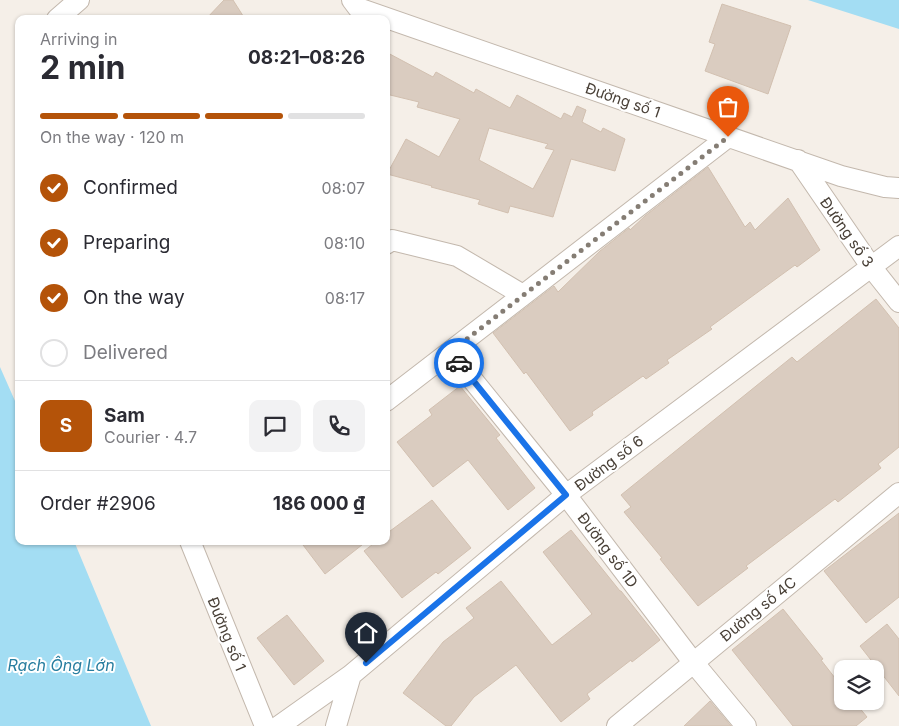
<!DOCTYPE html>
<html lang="en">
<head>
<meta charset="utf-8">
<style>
	:root { --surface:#fff; --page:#f2f2f3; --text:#2b2b33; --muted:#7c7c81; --line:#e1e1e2; --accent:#b45309 }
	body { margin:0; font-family:Inter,sans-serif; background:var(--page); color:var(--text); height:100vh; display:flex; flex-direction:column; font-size:19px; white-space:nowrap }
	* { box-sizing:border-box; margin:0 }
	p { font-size:16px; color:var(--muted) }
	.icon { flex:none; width:28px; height:28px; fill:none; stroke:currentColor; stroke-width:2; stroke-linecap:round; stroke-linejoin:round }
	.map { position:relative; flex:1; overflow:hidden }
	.sheet { position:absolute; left:15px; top:15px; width:375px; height:530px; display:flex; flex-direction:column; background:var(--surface); border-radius:10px; box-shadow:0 1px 4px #0004 }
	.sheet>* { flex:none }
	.buttons { position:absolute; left:834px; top:660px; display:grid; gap:10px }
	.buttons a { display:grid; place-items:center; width:50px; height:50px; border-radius:10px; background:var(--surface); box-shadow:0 1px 4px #0004; font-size:25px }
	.pin { position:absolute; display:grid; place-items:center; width:42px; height:42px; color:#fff; margin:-51px -21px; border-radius:50% 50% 50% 0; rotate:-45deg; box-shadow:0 0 5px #0007 }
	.pin .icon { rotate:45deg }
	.courier { position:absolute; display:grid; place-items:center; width:50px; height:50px; margin:-25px; border:4px solid #1a73e8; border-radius:50%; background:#fff; color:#222; box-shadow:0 1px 6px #0007 }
	.overview em { font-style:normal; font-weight:700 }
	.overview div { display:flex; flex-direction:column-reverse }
	.overview { display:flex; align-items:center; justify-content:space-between; height:85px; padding:0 25px }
	h1 { font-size:32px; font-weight:700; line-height:38px }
	.bar { display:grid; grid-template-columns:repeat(4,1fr); gap:8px 5px; align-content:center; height:60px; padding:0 25px }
	.bar i { height:6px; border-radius:4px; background:var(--line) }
	.bar .current { background:var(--accent) }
	.bar p { grid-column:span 4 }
	.line { display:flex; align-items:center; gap:12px; padding:0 25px; border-top:1px solid var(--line) }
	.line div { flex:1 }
	.round { display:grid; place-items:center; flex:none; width:52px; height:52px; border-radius:10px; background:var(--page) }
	ol { padding:0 25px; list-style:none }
	li { display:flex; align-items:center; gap:15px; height:55px }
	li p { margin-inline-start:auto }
	li .icon { padding:5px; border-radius:50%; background:var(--accent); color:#fff; stroke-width:4 }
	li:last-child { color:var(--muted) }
	li i { width:28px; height:28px; border:2px solid var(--line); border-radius:50% }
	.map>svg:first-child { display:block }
</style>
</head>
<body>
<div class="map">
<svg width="899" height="726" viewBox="0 0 899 726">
	<rect width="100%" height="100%" fill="#f5efe8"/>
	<path fill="#a3ddf3" d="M 808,0 L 899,0 L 899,29 Z
		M 0,367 L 19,410 L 19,541 L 74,541 L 151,726 L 0,726 Z"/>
	<path fill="#daccc0" stroke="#d2c0b0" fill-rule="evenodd" d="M 224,0 L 233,0 L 245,19 L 206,19 Z
		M 722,4 L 791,26 L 768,94 L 705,71 L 715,44 L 709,42 Z
		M 386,52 L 433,77 L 436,72 L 474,93 L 476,89 L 510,108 L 517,95 L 561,119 L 564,113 L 572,117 L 577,106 L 586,110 L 582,122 L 601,132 L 603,128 L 625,139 L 615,171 L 571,159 L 553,217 L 510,206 L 508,213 L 478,204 L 480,200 L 431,187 L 432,186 L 387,174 L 406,139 L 439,157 L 460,119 L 417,107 L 419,102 L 386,94 ZM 489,128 L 548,144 L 545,148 L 554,150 L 533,189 L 479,160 Z
		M 708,167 L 745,227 L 750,222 L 755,230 L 788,198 L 820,250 L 797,267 L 795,265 L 710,327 L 712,329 L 667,360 L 669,363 L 646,379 L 643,376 L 592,412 L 593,415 L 570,431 L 526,372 L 524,374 L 493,333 L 554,286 L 558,292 L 600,251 L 629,228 L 630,230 L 645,216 Z
		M 876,299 L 899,328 L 899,447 L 878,464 L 881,468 L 867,479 L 838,502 L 835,499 L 746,566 L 748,568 L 698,606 L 660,559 L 662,558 L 624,512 L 631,507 L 621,495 L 792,357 L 797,362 Z
		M 460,386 L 500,435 L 496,438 L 535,488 L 508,510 L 468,460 L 433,487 L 397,442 L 432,415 L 429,410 Z
		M 432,500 L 471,548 L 438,574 L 436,572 L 402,598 L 364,551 L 377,541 L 386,541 L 386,534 Z
		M 899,513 L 899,597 L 866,623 L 824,571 Z
		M 571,530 L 620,591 L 621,591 L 660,640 L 632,662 L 631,660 L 587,694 L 590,699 L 561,722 L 516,665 L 474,697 L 451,726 L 446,726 L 403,693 L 443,642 L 474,618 L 466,608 L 501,581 L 552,645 L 592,614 L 543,552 Z
		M 300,541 L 367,541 L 325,574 Z
		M 783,609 L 823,659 L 821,660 L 842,687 L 842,701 L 854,701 L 867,717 L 856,726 L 793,726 L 732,650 Z
		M 287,615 L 324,661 L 294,685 L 257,638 Z
		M 887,624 L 899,639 L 899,696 L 860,646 Z
		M 710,701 L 731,726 L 684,726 Z"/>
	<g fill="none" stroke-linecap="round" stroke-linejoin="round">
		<g stroke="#c3b8ad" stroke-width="22">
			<path id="minor" d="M 352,0 L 358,8 L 841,176 L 885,187 L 899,188
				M 57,19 L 79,0
				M 798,160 L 872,268 L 899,302
				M 386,244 L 392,240 L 457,256 L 523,295
				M 450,352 L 566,495 L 693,662 L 746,726
				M 386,401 L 728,137
				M 190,541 L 265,726
				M 279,726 L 351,675
				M 336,726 L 351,675 L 566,495 L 899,246
				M 617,726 L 899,493"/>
		</g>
		<use href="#minor" stroke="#fff" stroke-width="20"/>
	</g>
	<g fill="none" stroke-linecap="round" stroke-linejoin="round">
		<path stroke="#857d74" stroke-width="5" stroke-dasharray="0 9" d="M 459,363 L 450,352 L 728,137"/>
		<path stroke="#1a73e8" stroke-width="6" d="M 366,663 L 566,495 L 459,363"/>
	</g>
	<g text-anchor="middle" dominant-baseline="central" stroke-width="4" stroke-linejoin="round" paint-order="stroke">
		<g font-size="15" fill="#483f36" stroke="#fff">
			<text transform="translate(623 100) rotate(19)">Đường số 1</text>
			<text transform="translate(847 232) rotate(55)">Đường số 3</text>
			<text transform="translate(609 463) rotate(-37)">Đường số 6</text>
			<text transform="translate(608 550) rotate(53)">Đường số 1D</text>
			<text transform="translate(758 609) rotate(-39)">Đường số 4C</text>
			<text transform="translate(227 634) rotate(68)">Đường số 1</text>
		</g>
		<g font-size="16" font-style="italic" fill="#277d9f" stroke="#fff">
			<text x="61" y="665">Rạch Ông Lớn</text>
		</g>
	</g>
</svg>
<div class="buttons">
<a><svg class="icon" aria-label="layers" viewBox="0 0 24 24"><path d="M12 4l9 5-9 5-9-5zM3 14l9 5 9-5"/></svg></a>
</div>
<div class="pin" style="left:728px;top:137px;background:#ea580c"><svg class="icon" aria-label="bag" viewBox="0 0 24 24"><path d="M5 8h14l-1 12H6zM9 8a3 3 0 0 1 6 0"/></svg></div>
<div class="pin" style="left:366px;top:663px;background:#1f2937"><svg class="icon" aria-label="home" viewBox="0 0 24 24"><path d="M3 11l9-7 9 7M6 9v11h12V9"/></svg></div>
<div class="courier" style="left:459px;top:363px"><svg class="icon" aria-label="car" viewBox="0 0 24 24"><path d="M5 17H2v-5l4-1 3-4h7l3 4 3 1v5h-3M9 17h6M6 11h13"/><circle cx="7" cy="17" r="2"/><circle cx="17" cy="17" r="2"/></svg></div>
<section class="sheet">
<div class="overview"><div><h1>2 min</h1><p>Arriving in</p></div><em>08:21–08:26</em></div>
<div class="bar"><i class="current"></i><i class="current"></i><i class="current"></i><i></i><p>On the way · 120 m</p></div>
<ol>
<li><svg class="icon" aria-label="check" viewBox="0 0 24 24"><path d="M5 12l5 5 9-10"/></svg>Confirmed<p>08:07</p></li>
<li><svg class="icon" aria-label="check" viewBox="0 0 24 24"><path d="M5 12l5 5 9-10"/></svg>Preparing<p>08:10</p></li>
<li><svg class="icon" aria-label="check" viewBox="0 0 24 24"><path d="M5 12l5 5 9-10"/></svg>On the way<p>08:17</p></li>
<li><i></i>Delivered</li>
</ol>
<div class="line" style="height:90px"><b class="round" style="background:var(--accent);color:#fff">S</b><div><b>Sam</b><p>Courier · 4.7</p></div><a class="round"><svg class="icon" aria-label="chat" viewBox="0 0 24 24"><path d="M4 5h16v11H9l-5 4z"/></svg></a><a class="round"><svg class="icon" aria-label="phone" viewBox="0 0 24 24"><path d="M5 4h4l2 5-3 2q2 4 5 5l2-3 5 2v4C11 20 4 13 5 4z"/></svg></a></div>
<div class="line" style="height:65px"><div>Order #2906</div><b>186 000 ₫</b></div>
</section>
</div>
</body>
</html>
